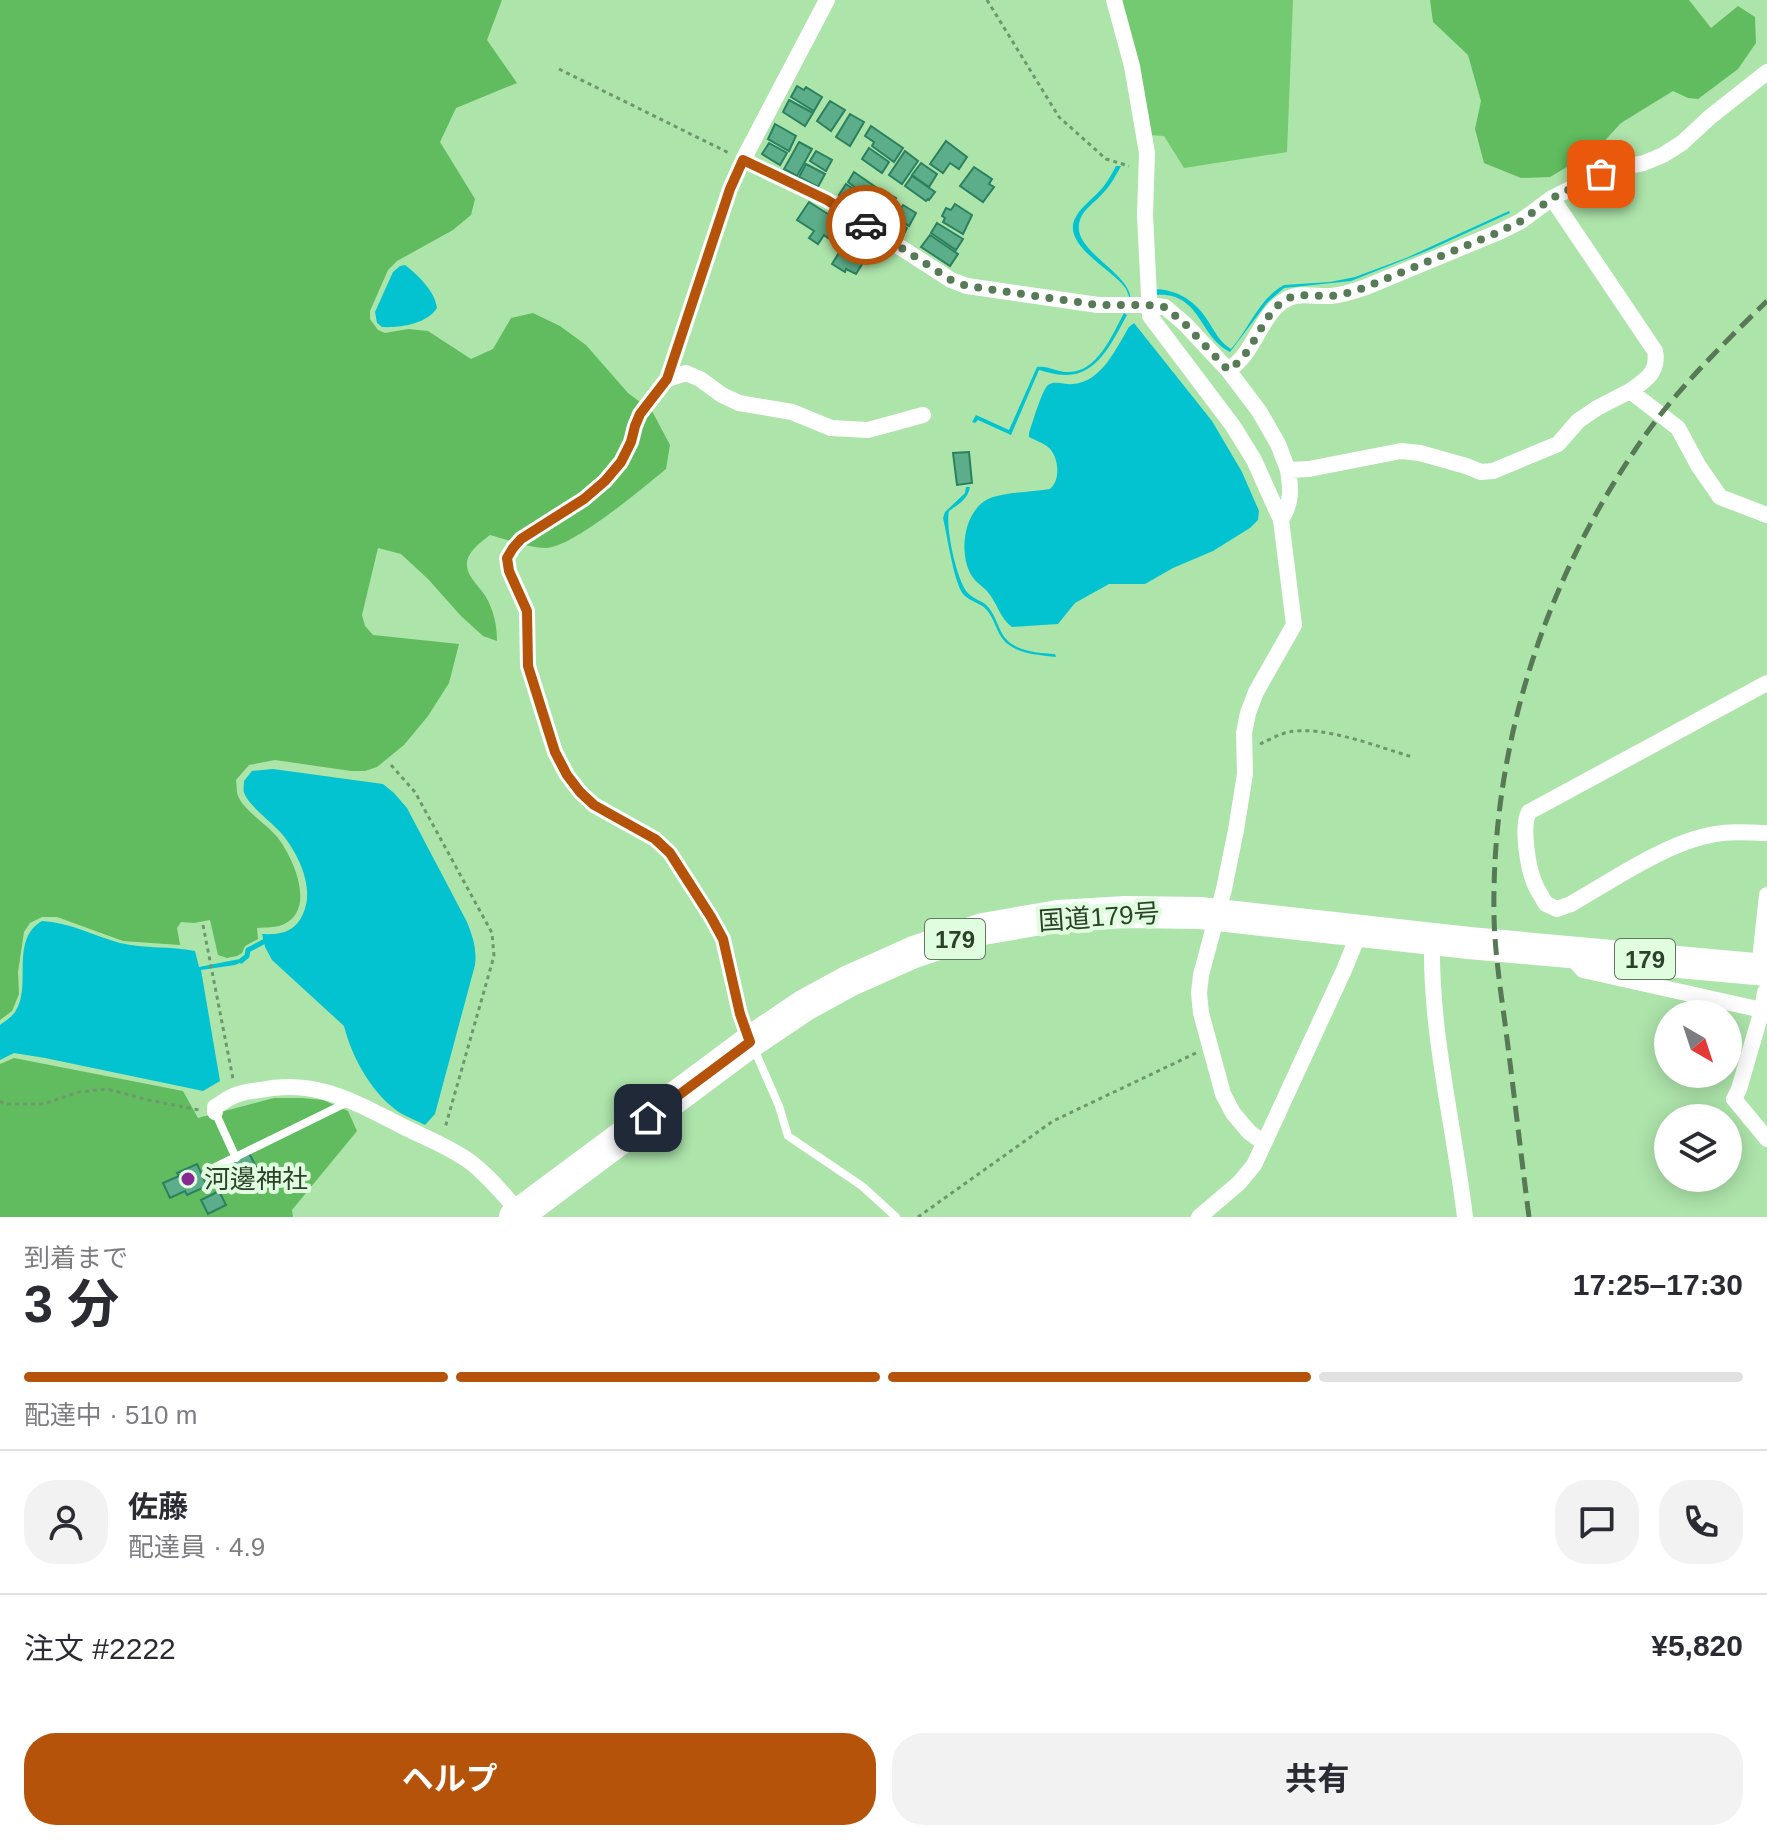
<!DOCTYPE html>
<html lang="ja">
<head>
<meta charset="utf-8">
<style>
	:root { --surface:#fff; --page:#f2f2f3; --text:#2b2b33; --muted:#7c7c81; --line:#e1e1e2; --accent:#b45309 }
	body { margin:0; font-family:Helvetica,"Noto Sans JP",sans-serif; background:var(--page); color:var(--text); height:100vh; display:flex; flex-direction:column; font-size:30px; white-space:nowrap }
	* { box-sizing:border-box; margin:0 }
	p { font-size:26px; color:var(--muted) }
	.icon { flex:none; width:44px; height:44px; fill:none; stroke:currentColor; stroke-width:2; stroke-linecap:round; stroke-linejoin:round }
	.map { position:relative; height:1217px; overflow:hidden }
	.details { display:flex; flex-direction:column; background:var(--surface); flex:1 }
	.details>* { flex:none }
	.needle { width:52px; rotate:141deg }
	.controls { position:absolute; left:1654px; top:1000px; display:grid; gap:16px }
	.controls a { display:grid; place-items:center; width:88px; height:88px; border-radius:50%; background:var(--surface); box-shadow:0 4px 20px #0003; font-size:40px }
	.pin { position:absolute; display:grid; place-items:center; width:68px; height:68px; color:#fff; margin:-34px; border-radius:16px; box-shadow:0 4px 12px #0006 }
	.courier { position:absolute; display:grid; place-items:center; width:80px; height:80px; margin:-40px; border:6px solid #b45309; border-radius:50%; background:#fff; color:#222; box-shadow:0 2px 10px #0007 }
	.headline em { font-style:normal; font-weight:700 }
	.headline div { display:flex; flex-direction:column-reverse }
	.headline { display:flex; align-items:center; justify-content:space-between; height:136px; padding:0 24px }
	h1 { font-size:52px; font-weight:700; line-height:60px }
	.bar { display:grid; grid-template-columns:repeat(4,1fr); gap:12px 8px; align-content:center; height:96px; padding:0 24px }
	.bar i { height:10px; border-radius:6px; background:var(--line) }
	.bar .selected { background:var(--accent) }
	.bar p { grid-column:span 4 }
	.line { display:flex; align-items:center; gap:20px; padding:0 24px; border-top:2px solid var(--line) }
	.line div { flex:1 }
	.round { display:grid; place-items:center; flex:none; width:84px; height:84px; border-radius:32px; background:var(--page) }
	.cta { display:flex; gap:16px; margin-top:auto; padding:16px 24px }
	.cta a { flex:1; height:92px; border-radius:32px; background:var(--accent); color:#fff; font-size:32px; font-weight:700; line-height:92px; text-align:center }
	.cta a+a { background:var(--page); color:var(--text) }
	.map>svg:first-child { display:block }
</style>
</head>
<body>
<div class="map">
<svg width="1767" height="1217" viewBox="0 0 1767 1217">
	<rect width="100%" height="100%" fill="#ade4aa"/>
	<path fill="#73ca70" d="M 1122,0 L 1293,0 L 1287,152 L 1184,168 L 1164,136 L 1150,135 Z"/>
	<path fill="#60bc5e" d="M 0,0 L 502,0 L 487,40 L 517,83 L 456,108 L 440,142 L 475,199 L 471,215 L 453,230 L 397,261 L 388,270 L 370,311 L 370,319 L 378,330 L 385,333 L 408,329 L 428,331 L 471,359 L 493,349 L 511,318 L 533,313 L 560,326 L 586,345 L 628,393 L 652,411 L 670,445 L 666,469 C 644,487 571,549 545,548 C 530,548 505,539 490,535 C 476,546 459,558 471,577 C 475,584 482,590 486,597 C 494,611 497,626 497,641 L 483,636 L 461,616 L 428,579 L 401,554 L 378,548 L 362,615 L 365,626 L 373,635 L 459,644 L 449,683 L 428,716 L 404,745 L 377,767 L 365,771 L 351,771 L 275,760 L 249,765 L 236,780 C 237,785 236,793 239,798 C 246,812 268,825 278,838 C 294,859 317,911 282,925 C 274,928 266,927 257,928 L 258,939 L 245,946 L 242,953 L 237,956 L 227,958 L 218,955 L 210,920 L 194,923 L 181,922 L 177,928 L 180,945 L 123,941 L 57,917 L 42,917 L 30,923 L 24,932 L 18,972 L 19,994 L 12,1011 L 0,1020 Z
		M 1430,0 L 1689,0 L 1711,28 L 1738,6 L 1755,17 L 1756,43 L 1738,69 L 1698,99 L 1688,98 L 1673,91 L 1621,123 L 1597,149 L 1550,177 L 1521,178 L 1484,163 L 1475,129 L 1481,101 L 1468,55 L 1433,22 Z
		M 14,1058 L 183,1091 L 198,1118 L 274,1098 L 302,1098 L 323,1100 L 348,1111 L 357,1131 L 292,1210 L 293,1217 L 0,1217 L 0,1064 Z"/>
	<path fill="#04c3d0" d="M 1116,166 L 1121,166 C 1116,175 1111,185 1104,192 C 1096,202 1084,208 1080,220 C 1069,251 1131,271 1131,301 C 1129,297 1128,293 1126,289 C 1115,270 1057,244 1077,215 C 1083,205 1095,197 1103,187 C 1108,181 1112,173 1116,166 Z
		M 1509,211 L 1510,213 L 1429,250 L 1351,281 L 1284,288 L 1267,303 L 1230,352 C 1198,336 1201,292 1156,295 L 1152,289 C 1179,289 1197,302 1210,324 C 1216,334 1221,343 1231,349 C 1249,329 1259,298 1284,285 L 1330,282 L 1355,277 L 1406,258 Z
		M 405,265 C 418,275 435,291 437,308 C 427,324 400,328 382,327 L 377,323 L 375,312 L 393,272 L 400,266 Z
		M 1124,313 L 1127,315 C 1113,340 1098,376 1065,375 C 1056,375 1047,372 1039,370 L 1011,435 L 978,420 L 975,423 L 972,422 L 976,415 L 1009,430 L 1037,367 C 1047,365 1057,372 1068,372 C 1097,373 1112,335 1124,313 Z
		M 1134,323 L 1212,421 L 1242,472 L 1259,511 L 1258,520 L 1250,528 L 1213,551 L 1173,568 L 1145,584 L 1109,584 L 1075,603 L 1058,624 L 1012,627 C 1000,619 997,602 987,591 C 981,585 974,581 970,573 C 958,549 965,506 993,497 C 1011,492 1031,492 1050,489 C 1061,480 1059,456 1048,447 C 1043,443 1035,440 1029,437 L 1029,433 C 1032,424 1042,390 1048,385 C 1055,380 1065,385 1073,384 C 1102,382 1116,348 1129,327 Z
		M 966,487 L 970,487 C 968,499 959,504 949,511 C 945,526 957,584 969,594 C 975,600 984,601 989,608 C 997,618 999,633 1008,641 C 1020,652 1040,653 1055,654 L 1056,657 C 1037,655 1011,654 1000,635 C 996,628 994,620 989,613 C 983,603 972,603 964,595 C 954,585 947,534 943,518 L 945,512 L 965,493 Z
		M 273,769 L 383,784 L 394,793 L 407,808 L 467,922 C 473,937 477,950 475,965 L 435,1114 L 425,1125 C 418,1121 409,1118 402,1114 C 373,1096 352,1058 344,1026 L 272,960 L 265,947 L 262,934 C 281,935 295,932 303,914 C 315,888 299,855 282,834 C 273,823 249,806 244,793 C 243,789 244,785 244,781 L 252,771 Z
		M 42,921 C 69,922 94,936 120,943 C 144,949 171,946 195,951 L 199,967 L 245,958 L 244,961 L 235,965 L 201,970 L 220,1081 L 203,1091 L 45,1058 L 14,1053 L 0,1060 L 0,1025 C 5,1021 12,1017 15,1012 C 33,987 9,940 42,921 Z"/>
	<g fill="none" stroke-linecap="round" stroke-linejoin="round">
		<path stroke="#04c3d0" stroke-width="5" d="M 241,961 L 247,956 L 248,950 L 269,939"/>
	</g>
	<path fill="#5cad89" stroke="#2b805f" stroke-width="2" d="M 797,86 L 804,90 L 806,87 L 822,97 L 814,111 L 791,97 Z
		M 789,100 L 813,113 L 805,126 L 783,112 Z
		M 830,101 L 845,110 L 831,131 L 817,121 Z
		M 850,114 L 864,122 L 850,146 L 836,137 Z
		M 775,124 L 796,136 L 789,151 L 768,139 Z
		M 871,126 L 903,148 L 894,162 L 872,146 L 874,142 L 865,136 Z
		M 946,141 L 967,157 L 959,169 L 950,163 L 943,173 L 930,164 Z
		M 799,142 L 812,149 L 797,176 L 784,169 Z
		M 769,143 L 787,153 L 780,165 L 762,154 Z
		M 869,148 L 889,162 L 882,173 L 862,159 Z
		M 816,151 L 832,160 L 826,171 L 810,161 Z
		M 905,151 L 918,161 L 902,184 L 889,175 Z
		M 921,163 L 937,174 L 929,187 L 912,175 Z
		M 806,164 L 825,174 L 818,187 L 799,177 Z
		M 974,167 L 992,179 L 989,184 L 994,187 L 983,202 L 960,186 Z
		M 854,172 L 877,188 L 871,196 L 867,193 L 865,195 L 848,182 Z
		M 912,176 L 935,192 L 929,200 L 928,199 L 926,201 L 905,186 Z
		M 846,184 L 868,199 L 862,209 L 839,195 Z
		M 882,190 L 896,198 L 884,218 L 876,213 L 873,219 L 864,214 L 874,198 L 877,199 Z
		M 809,202 L 839,221 L 828,238 L 824,235 L 818,244 L 809,238 L 814,231 L 797,220 Z
		M 955,204 L 972,215 L 963,234 L 943,222 L 945,218 L 942,216 L 946,208 L 951,210 Z
		M 903,205 L 916,213 L 909,226 L 891,215 L 895,210 L 898,213 Z
		M 889,216 L 907,228 L 902,238 L 883,226 Z
		M 937,223 L 963,239 L 956,250 L 931,233 Z
		M 853,230 L 873,241 L 870,246 L 872,248 L 856,274 L 846,269 L 845,272 L 832,264 Z
		M 930,235 L 958,254 L 950,266 L 921,247 Z
		M 969,452 L 972,483 L 957,485 L 953,453 Z
		M 249,1153 L 262,1178 L 247,1186 L 234,1160 Z
		M 197,1164 L 207,1186 L 187,1195 L 185,1191 L 170,1198 L 163,1183 L 179,1176 L 177,1173 Z
		M 219,1191 L 226,1205 L 208,1214 L 201,1200 Z"/>
	<g fill="none" stroke-linecap="round" stroke-linejoin="round">
		<path stroke="#6f976d" stroke-width="3" stroke-dasharray="4 4" stroke-linecap="butt" d="M 987,0 L 1059,117 L 1106,159 L 1129,166
			M 559,69 L 729,153
			M 1260,744 C 1269,740 1279,734 1289,732 C 1323,725 1379,747 1412,757
			M 391,765 L 415,792 L 492,933 L 494,956 L 445,1128
			M 203,925 L 233,1079
			M 0,1101 L 4,1104 L 43,1104 L 79,1092 L 107,1089 L 149,1100 L 199,1110
			M 918,1217 L 1053,1121 L 1196,1053"/>
		<path stroke="#fff" stroke-width="8" d="M 754,1049 L 779,1106 L 788,1136 L 862,1186 L 896,1217
			M 215,1112 L 236,1158
			M 207,1171 L 350,1101"/>
		<path stroke="#fff" stroke-width="16" d="M 1114,0 L 1132,66 L 1147,153 L 1145,215 L 1150,316 L 1233,426 L 1254,460 L 1281,520
			M 743,160 L 827,200 L 951,280 L 967,286 L 1098,305 L 1148,305 L 1165,307 L 1185,324 L 1228,370 L 1259,411 L 1278,444 L 1288,470 L 1309,469 L 1401,451 L 1420,453 L 1466,466 L 1481,472 L 1493,471 L 1558,444 L 1578,421 L 1597,408 L 1630,391 L 1678,428 L 1698,465 L 1720,497 L 1767,515
			M 1552,198 L 1655,351 C 1659,372 1646,380 1630,391
			M 1228,370 C 1256,353 1260,313 1287,299 C 1300,292 1317,297 1330,296 C 1343,295 1355,291 1366,287 L 1499,232 L 1521,221 L 1552,198 L 1591,178 L 1611,170 L 1644,163 L 1663,155 L 1682,143 L 1710,117 L 1767,72
			M 667,379 L 686,373 L 700,379 L 722,395 L 739,403 L 792,412 L 831,428 L 868,430 L 923,415
			M 1767,683 L 1529,812 C 1521,826 1528,867 1534,882 C 1537,890 1542,897 1546,904 L 1557,909 L 1571,904 C 1615,879 1672,838 1723,833 C 1737,831 1753,833 1767,833
			M 1432,939 C 1430,1033 1454,1125 1465,1217
			M 1568,953 L 1583,970 L 1762,1010
			M 1759,969 L 1767,895
			M 1765,992 L 1762,1010 L 1739,1089 L 1734,1099 L 1767,1139
			M 750,1042 L 740,1014 L 723,939 L 711,917 L 670,853 L 655,839 L 594,805 L 580,792 L 567,775 L 555,752 L 528,666 L 527,611 L 509,571 L 507,558 L 513,548 L 521,539 L 584,499 L 605,481 L 621,462 L 631,442 L 635,426 L 640,414 L 667,379 L 730,189 L 743,160 L 827,0
			M 215,1112 L 215,1107 C 222,1103 229,1097 236,1095 C 243,1092 252,1091 260,1090 C 316,1078 356,1103 404,1127 C 426,1138 448,1146 469,1161 C 488,1175 504,1195 520,1213
			M 1264,1143 L 1249,1132 L 1233,1113 L 1223,1094 L 1201,1013 L 1199,993 L 1201,975 L 1224,889 L 1236,830 L 1245,774 L 1244,733 L 1248,713 L 1256,692 L 1294,625 L 1281,520 C 1292,503 1291,489 1288,470
			M 1199,1217 L 1239,1183 L 1254,1165 L 1344,970 L 1360,931"/>
		<path stroke="#fff" stroke-width="32" d="M 515,1217 L 750,1042 L 805,1005 L 849,981 L 914,952 L 983,929 L 1058,916 L 1126,912 L 1200,913 L 1469,943 L 1767,970"/>
		<path stroke="#577955" stroke-width="5" stroke-dasharray="16 8" stroke-linecap="butt" d="M 1529,1217 C 1521,1155 1514,1093 1506,1031 C 1501,993 1495,955 1494,917 C 1491,751 1542,588 1635,450 C 1671,395 1720,347 1767,301"/>
	</g>
	<g fill="none" stroke-linecap="round" stroke-linejoin="round">
		<path stroke="#587b57" stroke-width="8" stroke-dasharray="0 14.4" d="M 866,225 L 951,280 L 967,286 L 1098,305 L 1148,305 L 1165,307 L 1185,324 L 1228,370 C 1256,353 1261,313 1287,299 C 1300,292 1317,297 1330,296 C 1343,295 1355,291 1366,287 L 1499,232 L 1521,221 L 1552,198 L 1601,174"/>
		<path stroke="#b45309" stroke-width="10" d="M 648,1118 L 750,1042 L 740,1014 L 723,939 L 711,917 L 670,853 L 655,839 L 594,805 L 580,792 L 567,775 L 555,752 L 528,666 L 527,611 L 509,571 L 507,558 L 513,548 L 521,539 L 584,499 L 605,481 L 621,462 L 631,442 L 635,426 L 640,414 L 667,379 L 730,189 L 743,160 L 827,200 L 866,225"/>
	</g>
	<circle fill="#872893" stroke="#e1fddf" stroke-width="3" cx="188" cy="1179" r="8"/>
	<g text-anchor="middle" dominant-baseline="central" stroke-width="8" stroke-linejoin="round" paint-order="stroke">
		<g fill="#e1fddf" stroke="#627a60" stroke-width="2">
			<rect x="925" y="919" width="60" height="40" rx="6"/>
			<rect x="1615" y="939" width="60" height="40" rx="6"/>
		</g>
		<g font-size="24" font-weight="bold" fill="#2b422a">
			<text x="955" y="939">179</text>
			<text x="1645" y="959">179</text>
		</g>
		<g font-size="26" fill="#2b422a" stroke="#e1fddf">
			<text transform="translate(1099 917) rotate(-4)">国道179号</text>
		</g>
		<g font-size="26" fill="#2b422a" stroke="#e1fddf" text-anchor="start">
			<text x="204" y="1179">河邊神社</text>
		</g>
	</g>
</svg>
<div class="controls">
<a><svg class="needle" viewBox="-14 -14 28 28"><path d="M0-13l5 13h-10z" fill="#e53935"/><path d="M0 13l5-13h-10z" fill="#7c7c81"/></svg></a>
<a><svg class="icon" aria-label="layers" viewBox="0 0 24 24"><path d="M12 4l9 5-9 5-9-5zM3 14l9 5 9-5"/></svg></a>
</div>
<div class="pin" style="left:1601px;top:174px;background:#ea580c"><svg class="icon" aria-label="bag" viewBox="0 0 24 24"><path d="M5 8h14l-1 12H6zM9 8a3 3 0 0 1 6 0"/></svg></div>
<div class="pin" style="left:648px;top:1118px;background:#1f2937"><svg class="icon" aria-label="home" viewBox="0 0 24 24"><path d="M3 11l9-7 9 7M6 9v11h12V9"/></svg></div>
<div class="courier" style="left:866px;top:225px"><svg class="icon" aria-label="car" viewBox="0 0 24 24"><path d="M5 17H2v-5l4-1 3-4h7l3 4 3 1v5h-3M9 17h6M6 11h13"/><circle cx="7" cy="17" r="2"/><circle cx="17" cy="17" r="2"/></svg></div>
</div>
<section class="details">
<div class="headline"><div><h1>3 分</h1><p>到着まで</p></div><em>17:25–17:30</em></div>
<div class="bar"><i class="selected"></i><i class="selected"></i><i class="selected"></i><i></i><p>配達中 · 510 m</p></div>
<div class="line" style="height:144px"><a class="round"><svg class="icon" aria-label="person" viewBox="0 0 24 24"><circle cx="12" cy="8" r="4"/><path d="M4 21q1-7 8-7t8 7"/></svg></a><div><b>佐藤</b><p>配達員 · 4.9</p></div><a class="round"><svg class="icon" aria-label="chat" viewBox="0 0 24 24"><path d="M4 5h16v11H9l-5 4z"/></svg></a><a class="round"><svg class="icon" aria-label="phone" viewBox="0 0 24 24"><path d="M5 4h4l2 5-3 2q2 4 5 5l2-3 5 2v4C11 20 4 13 5 4z"/></svg></a></div>
<div class="line" style="height:104px"><div>注文 #2222</div><b>¥5,820</b></div>
<div class="cta"><a>ヘルプ</a><a>共有</a></div>
</section>
</body>
</html>
